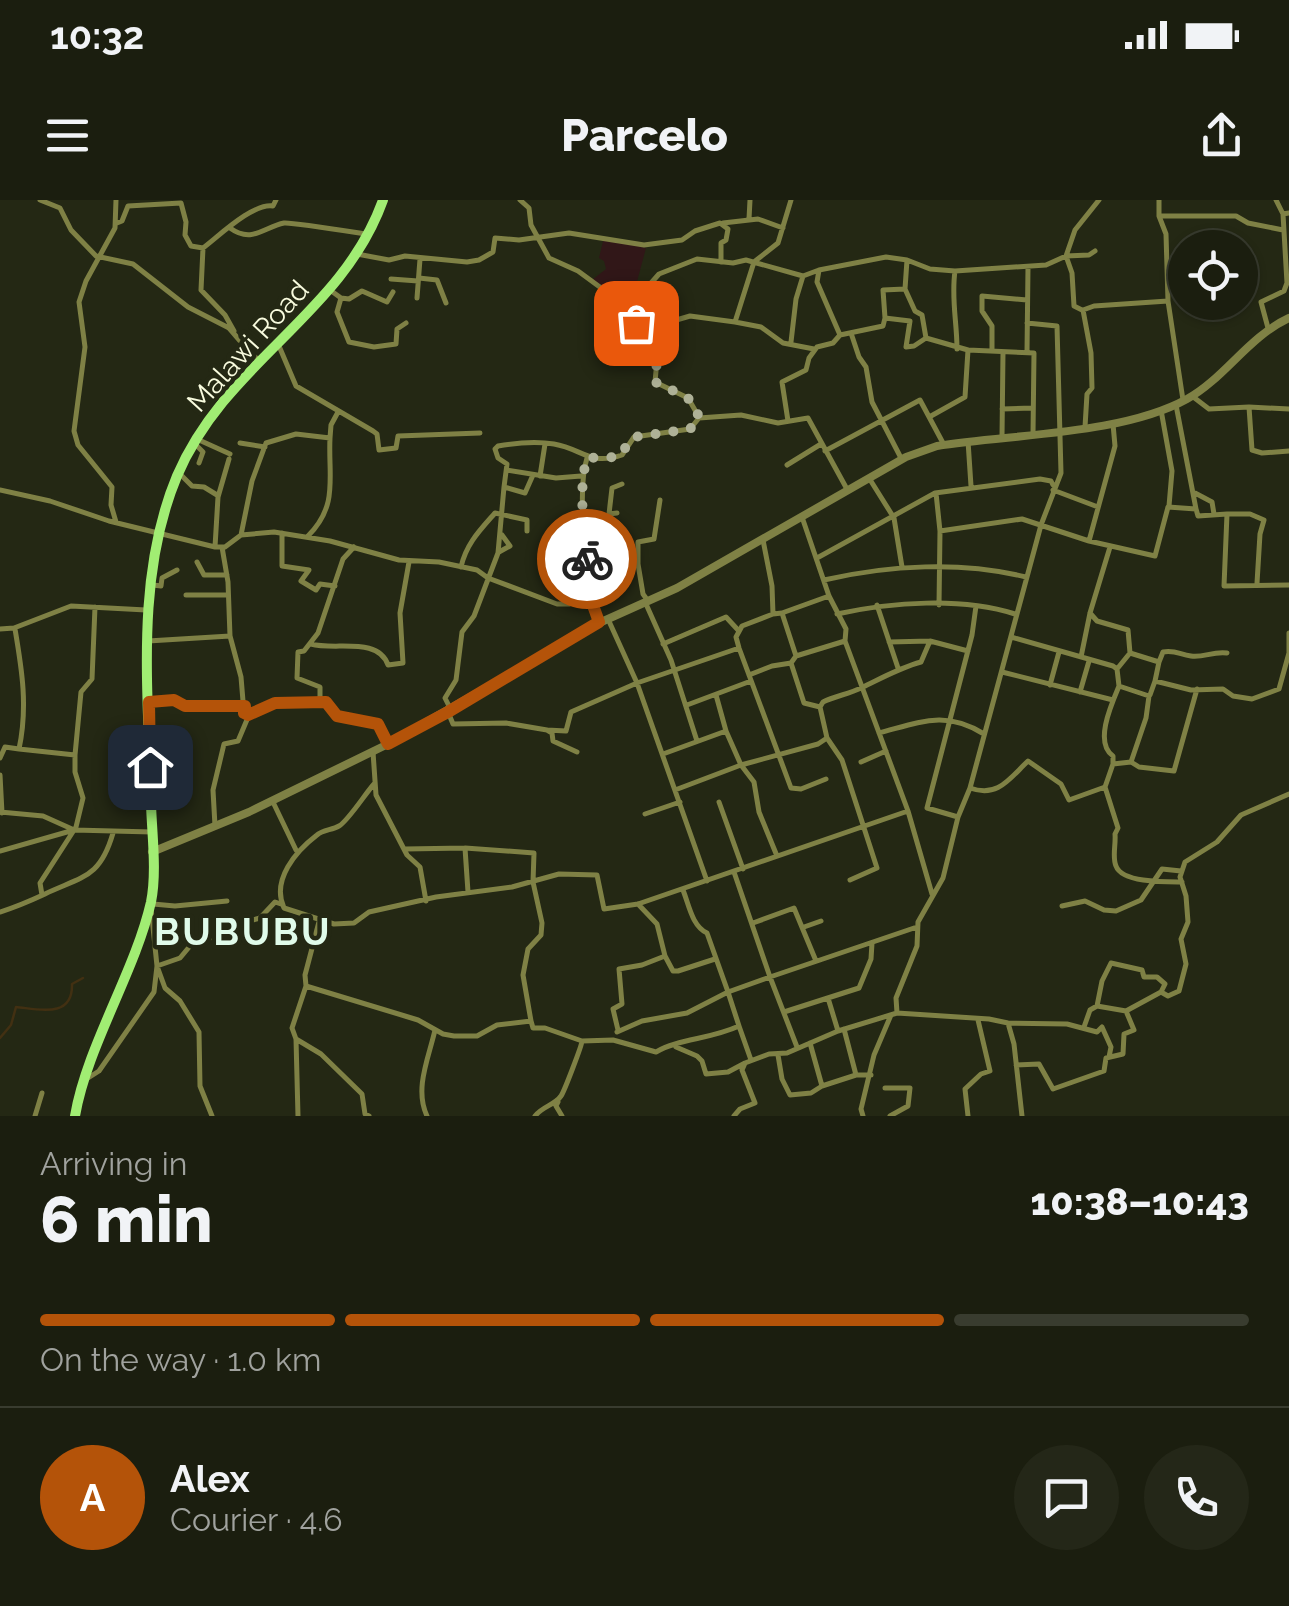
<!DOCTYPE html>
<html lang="en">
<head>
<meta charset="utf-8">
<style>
	:root { --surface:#1b1e0f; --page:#242718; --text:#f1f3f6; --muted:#a0a29e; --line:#393c2f; --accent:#b45309 }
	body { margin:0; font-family:Raleway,sans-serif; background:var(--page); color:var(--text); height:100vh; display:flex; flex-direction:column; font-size:38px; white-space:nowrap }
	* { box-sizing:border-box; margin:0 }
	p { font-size:32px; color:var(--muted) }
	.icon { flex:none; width:55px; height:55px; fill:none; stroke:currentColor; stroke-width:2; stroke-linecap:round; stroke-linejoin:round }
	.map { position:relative; height:916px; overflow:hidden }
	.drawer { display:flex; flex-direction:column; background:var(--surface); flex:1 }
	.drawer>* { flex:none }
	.fabs { position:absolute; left:1168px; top:30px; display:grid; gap:20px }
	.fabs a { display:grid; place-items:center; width:90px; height:90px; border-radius:50%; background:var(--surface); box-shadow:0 2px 8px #0004,0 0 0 2px var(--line); font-size:50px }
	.pin { position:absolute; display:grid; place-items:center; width:85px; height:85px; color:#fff; margin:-42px; border-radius:20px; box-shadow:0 5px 15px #0006 }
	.courier { position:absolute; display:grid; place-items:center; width:100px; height:100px; margin:-50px; border:8px solid #b45309; border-radius:50%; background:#fff; color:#222; box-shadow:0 2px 12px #0007 }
	.summary em { font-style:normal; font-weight:800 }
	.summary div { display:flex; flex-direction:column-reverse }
	.summary { display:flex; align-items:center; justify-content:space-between; height:170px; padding:0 40px }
	h1 { font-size:65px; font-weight:800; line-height:75px }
	.bar { display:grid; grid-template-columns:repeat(4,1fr); gap:15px 10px; align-content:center; height:120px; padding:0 40px }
	.bar i { height:12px; border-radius:8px; background:var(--line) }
	.bar .current { background:var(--accent) }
	.bar p { grid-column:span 4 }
	.line { display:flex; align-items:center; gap:25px; padding:0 40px; border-top:2px solid var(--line) }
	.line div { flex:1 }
	.round { display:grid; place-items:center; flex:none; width:105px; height:105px; border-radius:52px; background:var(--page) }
	.status { display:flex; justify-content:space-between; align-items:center; height:70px; padding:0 50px; background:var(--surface); direction:ltr }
	.status svg { height:28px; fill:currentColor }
	header { display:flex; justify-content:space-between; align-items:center; height:130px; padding:0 40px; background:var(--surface); font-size:45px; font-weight:800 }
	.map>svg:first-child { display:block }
</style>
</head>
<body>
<div class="status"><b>10:32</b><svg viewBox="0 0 49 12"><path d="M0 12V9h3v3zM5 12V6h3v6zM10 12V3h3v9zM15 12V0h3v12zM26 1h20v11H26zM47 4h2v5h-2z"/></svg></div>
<header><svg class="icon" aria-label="menu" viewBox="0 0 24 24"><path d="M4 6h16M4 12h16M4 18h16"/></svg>Parcelo<svg class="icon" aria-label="share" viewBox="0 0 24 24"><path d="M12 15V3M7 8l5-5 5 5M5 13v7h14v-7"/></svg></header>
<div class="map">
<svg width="1289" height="916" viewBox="0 0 1289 916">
	<rect width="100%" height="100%" fill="#242814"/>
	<path fill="#311718" d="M 604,37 L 646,48 L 635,89 L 618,97 L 592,80 L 606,69 L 604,61 L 599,58 Z"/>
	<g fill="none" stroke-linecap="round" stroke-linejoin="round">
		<path stroke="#423012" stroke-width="2.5" d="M 0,838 L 11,825 L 16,807 C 38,809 73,819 72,784 L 83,778"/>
		<path stroke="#7f8145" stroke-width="5" d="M 40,0 L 60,8 L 71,30 L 96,56 L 133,64 L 188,107 L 229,128 L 241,142
			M 116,0 L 115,28 L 86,81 L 79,102 L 85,147 L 74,231 L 78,245 L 112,287 L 111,305 L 116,322
			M 520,0 L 529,8 L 531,25 L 549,58 L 578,71 L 627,107 L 657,160 L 655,182 L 688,198 L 699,217
			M 791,0 L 778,43 L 754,62 L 735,122 L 761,127 L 783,143 L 814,149
			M 1159,0 L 1159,16 L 1236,16 L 1248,23 L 1283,30
			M 1276,0 L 1283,14
			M 1159,16 L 1166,34 L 1168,101 L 1183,200
			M 749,19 L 750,0
			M 117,23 L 122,21 L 128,6 L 181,3 L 186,22 L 185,35 L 191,46 L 203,48
			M 723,23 L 758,19 L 783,28
			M 230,28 C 252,44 264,27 284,23 C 291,22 353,32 366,34
			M 357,54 L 389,60 L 405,56 L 467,62 L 479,60 L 493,52 L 495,38 L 519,40 L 569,33 L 644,45 L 682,40 L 695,31 L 720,23 L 728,29 L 726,40 L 721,43 L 721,62
			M 819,70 L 817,82 L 840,135
			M 955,71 C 951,98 957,122 957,149
			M 419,78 L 437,80 L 446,103
			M 391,79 L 418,81
			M 905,89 L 915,111 L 922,115 L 926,138 L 968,150
			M 330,90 L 341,98 L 337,112 L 349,142 L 374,147 L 396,144 L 397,129 L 406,123
			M 341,98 L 349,99 L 362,91 L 387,102 L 393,92
			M 417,98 L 420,59
			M 617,99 L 644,91 L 659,74 L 697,59 L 733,63 L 746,60 L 803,76 L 819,70 L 886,57 L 907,60 L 930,69 L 955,71 L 1046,65 L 1066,56 L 1089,55 L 1095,51
			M 1082,110 L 1074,106 L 1072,73 L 1066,56 L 1075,30 L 1099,0
			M 885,118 L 910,121 L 906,147 L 914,146 L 926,138
			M 1268,128 L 1261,102 L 1284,91 L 1287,83 L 1283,14 L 1289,13
			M 234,131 L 225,115 L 201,90 L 203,48 C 220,35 253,3 273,6 L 276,0
			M 851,133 L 859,157 L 866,167 L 872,202 L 901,258
			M 644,138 L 673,121 L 690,116 L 735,122
			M 240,140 L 246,151 L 258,159
			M 791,142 L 796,99 L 803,76
			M 279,146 L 296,186 L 373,231 L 377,234 L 379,250 L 396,248 L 398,236 L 480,233
			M 992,151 L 992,126 L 982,111 L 982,96 L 1027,100
			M 1027,152 L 1028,67
			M 1192,196 L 1209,209 L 1249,207
			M 1176,205 L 1196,309
			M 1002,209 L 1032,208
			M 1289,209 L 1249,207 L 1252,250 L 1262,253 L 1289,251
			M 1161,210 L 1172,271 L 1169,306
			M 931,216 L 965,197 L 968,150 L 1034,153 L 1033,234
			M 788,221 L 782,182 L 806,170 L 809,158 L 817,147 L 833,143 L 840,135 L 883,126 L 885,118 L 883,90 L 905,89 L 907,60
			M 1085,227 L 1087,194 L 1092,188 L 1091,153 L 1083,110 L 1094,106 L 1168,101
			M 1002,237 L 1003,152
			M 199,240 L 230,254
			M 968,241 L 971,286
			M 240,243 L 265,247
			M 196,245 L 203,252 L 199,263
			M 825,251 L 920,200 L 943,243
			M 587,258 C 576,293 587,385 599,422
			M 787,265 L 821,244
			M 507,270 L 556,278 L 581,276
			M 181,275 L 192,286 L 204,287 L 217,295
			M 533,275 L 525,293 L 504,287 L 507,264 L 498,258 L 495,249 L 498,246 C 515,243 536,241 554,244 C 583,249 589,266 622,255 L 634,237 L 690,229 L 699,218 L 741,215 L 778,223 L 808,218 L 848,291
			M 540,276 L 545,244
			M 869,278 L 894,318 L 902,367
			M 0,290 L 50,301 L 109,321 L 215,347 L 225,347 L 241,335 L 274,332 L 330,341 L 399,360 L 439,362 L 477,370 L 488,378 L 557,404 L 569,404 L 591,397
			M 1053,290 L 1098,307
			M 936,293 L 940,331 L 939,405
			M 1195,293 L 1212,302 L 1214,314
			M 609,314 L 612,288 L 622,284
			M 1227,314 L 1250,314 L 1264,320 L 1260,334 L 1257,383
			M 802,317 L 829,396 L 846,429 L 845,441 L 908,611 L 932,694
			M 612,324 L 609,331 L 614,347 L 636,352
			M 608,325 L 609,314 L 617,313
			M 940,331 L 1022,319 L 1089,341 L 1155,356 L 1168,307 L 1196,309 L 1198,316 L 1227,314 L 1224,386 L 1289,385
			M 282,333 L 282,366 L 309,370 L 301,381 L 316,390 L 320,384 L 335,386
			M 241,335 L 252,281 L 266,243 L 296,234 L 330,238 L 331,225 L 338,212
			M 585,335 L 618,323
			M 308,336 C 339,305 328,277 330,238
			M 1089,341 L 1115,246 L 1113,224
			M 215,347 L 218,297 L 229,259
			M 499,352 L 510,346 L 502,335
			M 817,358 L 935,293 L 1040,279 L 1051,281 L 1053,285
			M 197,362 L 204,375 L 227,375
			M 638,364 L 643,394 L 648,401
			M 461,367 C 466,344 480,330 495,313 L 527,320 L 527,331
			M 588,368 L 638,364 L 638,342 L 654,339 L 660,300
			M 824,380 C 889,365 961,361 1026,377
			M 153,385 L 161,386 L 162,378 L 177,370
			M 186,395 L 228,395
			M 646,404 L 671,460 L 697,541
			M 877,405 L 898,468
			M 782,413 L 829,396
			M 1090,413 L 1097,421 L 1128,430 L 1130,453 L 1159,462 L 1163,452 C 1175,450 1179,454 1191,456 C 1203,458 1213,451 1227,453
			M 773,414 L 742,426 L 736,437 L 739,448 L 791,588 L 801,589 L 826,579
			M 837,414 C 892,402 961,397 1015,414
			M 608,419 L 637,483 L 707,681
			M 0,429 L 14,428 L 71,406 L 146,410
			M 148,441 L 230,436
			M 889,442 L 930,441
			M 311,444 C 335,451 378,436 388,465 L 403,463 L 400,413 L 409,362
			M 663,444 L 726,417 L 738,430
			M 796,456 L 845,441
			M 1081,457 L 1090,413 L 1110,347
			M 791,463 L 804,503 L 820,507 L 827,538 L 842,560 L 877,668 L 850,680
			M 1117,469 L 1130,453
			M 1002,472 L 1113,500
			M 749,475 L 772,466 L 791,463 L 796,456 L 782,413 L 773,414 L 772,386 L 763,340
			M 1155,481 L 1159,462
			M 1050,485 L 1059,452
			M 1080,492 L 1089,461
			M 1150,495 L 1155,481 L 1191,490 L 1223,489 L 1233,496 L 1252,499 L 1279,489 L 1289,453 L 1289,433
			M 150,502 L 174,500 L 185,506 L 245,506
			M 320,502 L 320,487 L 297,478 L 298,452 L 304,451 L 318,433 L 343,359 L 354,347
			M 687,505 L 751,481
			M 820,507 L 823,502 C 835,496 849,494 861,488 C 882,478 899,468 921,462 L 930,441 L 968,451
			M 450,508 L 445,498 L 456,480 L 462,432 L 474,416 L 498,353 L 504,287
			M 448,512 L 453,524 L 506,523 L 547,530 L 552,533 L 553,541 L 577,552
			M 249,515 L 275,503 L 327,501 L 337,516 L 378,524 L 388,544
			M 547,530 L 566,531 L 571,512 L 637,483 L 739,448
			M 726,531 L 741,565 L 754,582 L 759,612 L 777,656
			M 879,533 C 921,522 945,510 984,534
			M 19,549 L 75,555
			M 373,552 L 376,595 L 407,655 L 420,667 L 426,701
			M 663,554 L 726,531 L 716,495
			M 0,558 L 5,547 L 19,549 C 28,507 22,470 15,429
			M 861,562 L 886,551
			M 1131,562 L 1139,567 L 1174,571 L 1197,489
			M 1113,564 L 1113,556 C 1094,543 1111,505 1119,486
			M 0,575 L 2,613
			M 374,584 C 365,594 348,621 339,626 C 332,630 323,630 317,635 C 296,651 271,680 284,708 L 334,724 L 354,723 L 369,712 L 436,697 L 512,687 L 559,674 L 597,675 L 604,709 L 638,704 L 908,611
			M 1105,587 L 1118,628 L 1115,634 C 1116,645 1112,657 1116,666 C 1122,683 1166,682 1182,682
			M 970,588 C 998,598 1009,579 1028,561 L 1061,584 L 1069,600 L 1105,587 L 1113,564 L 1131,562 L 1146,518 L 1149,496 L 1119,486 L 1117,469 L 1113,466 L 1011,437
			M 675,590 L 741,565 L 818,544 L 827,538
			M 272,600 L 296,650
			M 719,602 L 743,669
			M 0,612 L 43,616 L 72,629
			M 645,614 L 680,602
			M 958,617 L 927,608 L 972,435 L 976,406
			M 215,626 L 213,590 L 224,544 L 238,541 L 249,515 L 244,513 L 241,477 L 230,436 L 228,382 L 222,347
			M 465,648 L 534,653 L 533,682 L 542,723 L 541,735 L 528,749 L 523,775 L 531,821
			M 405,649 L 465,648 L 468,692
			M 0,651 L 74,630 L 152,632
			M 734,672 L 770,777 L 917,727
			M 42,695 L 40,683 L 76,627 L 83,598 L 75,572 L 75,555 L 81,492 L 92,479 L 95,407
			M 153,704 L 175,706 L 227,701
			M 638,704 L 657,724 L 665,756
			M 1062,706 L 1085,701 L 1104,710 L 1116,711 L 1141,700 L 1162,669 L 1181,671
			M 0,712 C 16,707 30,701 45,694 C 83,676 100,678 113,633
			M 753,723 L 794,708 L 816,761
			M 804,727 L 821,721
			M 306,786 L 418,820 L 443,834 L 454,836 L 477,836 L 497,825 L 531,821 L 533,828 L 545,828 L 582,841 L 613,840 L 656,852 C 678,839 711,839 739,826 L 728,792 L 770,777 L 797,847
			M 828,798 L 838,831
			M 1097,806 L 1102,781 L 1111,763 L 1142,770 L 1144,777 L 1157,777 L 1165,784 L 1161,792
			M 1126,811 L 1161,792 L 1168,796 L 1179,791 L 1186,764 L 1181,739 L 1188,722 L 1186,696 L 1180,677 L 1185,662 L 1217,642 L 1241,615 L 1289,594
			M 784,812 L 859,788 L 871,759 L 872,743
			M 897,813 L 896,798 L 917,746 L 918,722 L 943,678 L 958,617 L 970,588 L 1041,325 L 1061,273 L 1057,126 L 1027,123
			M 1008,823 L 1014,844 L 1022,916
			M 739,826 L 751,860
			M 844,829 L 856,875 L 871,875
			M 618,830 L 613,809 L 622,804 L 619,769 L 642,765 L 665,756 L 673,771 L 678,771 L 715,759
			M 617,832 L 642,821 L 687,813 L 728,792 L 707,733 C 692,726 689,705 683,690
			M 296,839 L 321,854 L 362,894 L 365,914 L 369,916
			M 676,847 L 697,856 L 702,861 L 706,874 L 728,872 L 745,863
			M 778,855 L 782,879 L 790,895 L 811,893 L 822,886 L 810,843
			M 1016,865 L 1039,864 L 1053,889 L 1104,871 L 1106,858 L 1123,854 L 1124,834 L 1134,830 L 1126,811 L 1097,806 L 1090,810 L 1084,827
			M 88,878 L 99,871 L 154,792 L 157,766 L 151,708
			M 822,886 L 856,875
			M 885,888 L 910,888 L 908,906 L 890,916
			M 558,902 L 556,906 L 562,916
			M 35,916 L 42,893
			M 212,916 L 200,886 L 199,832 L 180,801 L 165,788 L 157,766 L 180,758 L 190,746 L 200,741 L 235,730 L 242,723 L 260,718 L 275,702 L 281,704
			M 298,916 L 296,839 L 292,828 L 306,786 L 305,775 L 320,718
			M 427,916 C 414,889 429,857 435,830
			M 535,916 C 543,906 555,905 561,896 C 564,892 582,845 582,841
			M 734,916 L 740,909 L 755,903 L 742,870 L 745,863 L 769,854 L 787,853 L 838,831 L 897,813 L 989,819 L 1008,823 L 1067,824 L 1097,832 L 1102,827 L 1111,847 L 1109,857
			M 863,916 L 861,909 L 874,855 L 891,815
			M 968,916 L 965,889 L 981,874 L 990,871 L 978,820"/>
		<path stroke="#7f8145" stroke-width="8" d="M 152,652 L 249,612 L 388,544 L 599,423 L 677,388 L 906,257 L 937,246 C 1011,234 1122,235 1187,199 C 1225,178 1248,137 1289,118"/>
		<path stroke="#a1ed73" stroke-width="10" d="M 75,916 C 87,846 135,772 151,702 C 157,672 152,635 151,604 C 149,495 134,379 177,276 C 226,161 342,115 383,0"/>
	</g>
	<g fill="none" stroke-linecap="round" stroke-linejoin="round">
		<path stroke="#aeb197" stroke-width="10" stroke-dasharray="0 18" d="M 587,359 C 584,326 578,289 587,258 L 618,257 L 634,237 L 690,229 L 700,218 L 688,198 L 655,182 L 657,160 L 636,123"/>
		<path stroke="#b45309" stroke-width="12" d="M 150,567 L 149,502 L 174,500 L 185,506 L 245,506 L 244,513 L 248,515 L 275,503 L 326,502 L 337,516 L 378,524 L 388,544 L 448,512 L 599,422 L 590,397 L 587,359"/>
	</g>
	<g text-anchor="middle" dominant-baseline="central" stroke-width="9" stroke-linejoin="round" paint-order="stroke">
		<g font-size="28" fill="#f8fbde" stroke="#242814">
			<text transform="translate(248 146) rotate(-48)">Malawi Road</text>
		</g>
		<g font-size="38" font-weight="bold" letter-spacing="2.5" fill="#e0fbea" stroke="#242814">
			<text x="243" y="731">BUBUBU</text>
		</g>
	</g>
</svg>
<div class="fabs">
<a><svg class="icon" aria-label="locate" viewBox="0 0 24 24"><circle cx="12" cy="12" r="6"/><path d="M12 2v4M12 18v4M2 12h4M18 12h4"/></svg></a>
</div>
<div class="pin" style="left:636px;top:123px;background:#ea580c"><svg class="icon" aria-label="bag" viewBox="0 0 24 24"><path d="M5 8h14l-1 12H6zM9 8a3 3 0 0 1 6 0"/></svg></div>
<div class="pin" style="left:150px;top:567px;background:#1f2937"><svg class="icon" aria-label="home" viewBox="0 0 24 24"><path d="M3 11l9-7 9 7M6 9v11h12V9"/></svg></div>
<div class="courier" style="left:587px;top:359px"><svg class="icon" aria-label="bike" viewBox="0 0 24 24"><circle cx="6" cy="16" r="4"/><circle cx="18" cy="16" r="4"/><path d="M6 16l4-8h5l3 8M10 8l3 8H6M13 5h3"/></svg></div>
</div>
<section class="drawer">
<div class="summary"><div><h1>6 min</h1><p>Arriving in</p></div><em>10:38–10:43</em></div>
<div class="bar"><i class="current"></i><i class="current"></i><i class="current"></i><i></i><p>On the way · 1.0 km</p></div>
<div class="line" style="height:180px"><b class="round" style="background:var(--accent);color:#fff">A</b><div><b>Alex</b><p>Courier · 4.6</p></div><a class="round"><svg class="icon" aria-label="chat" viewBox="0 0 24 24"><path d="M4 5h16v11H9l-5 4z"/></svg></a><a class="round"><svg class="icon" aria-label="phone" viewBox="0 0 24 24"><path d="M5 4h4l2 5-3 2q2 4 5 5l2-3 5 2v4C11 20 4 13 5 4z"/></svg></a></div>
</section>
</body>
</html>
